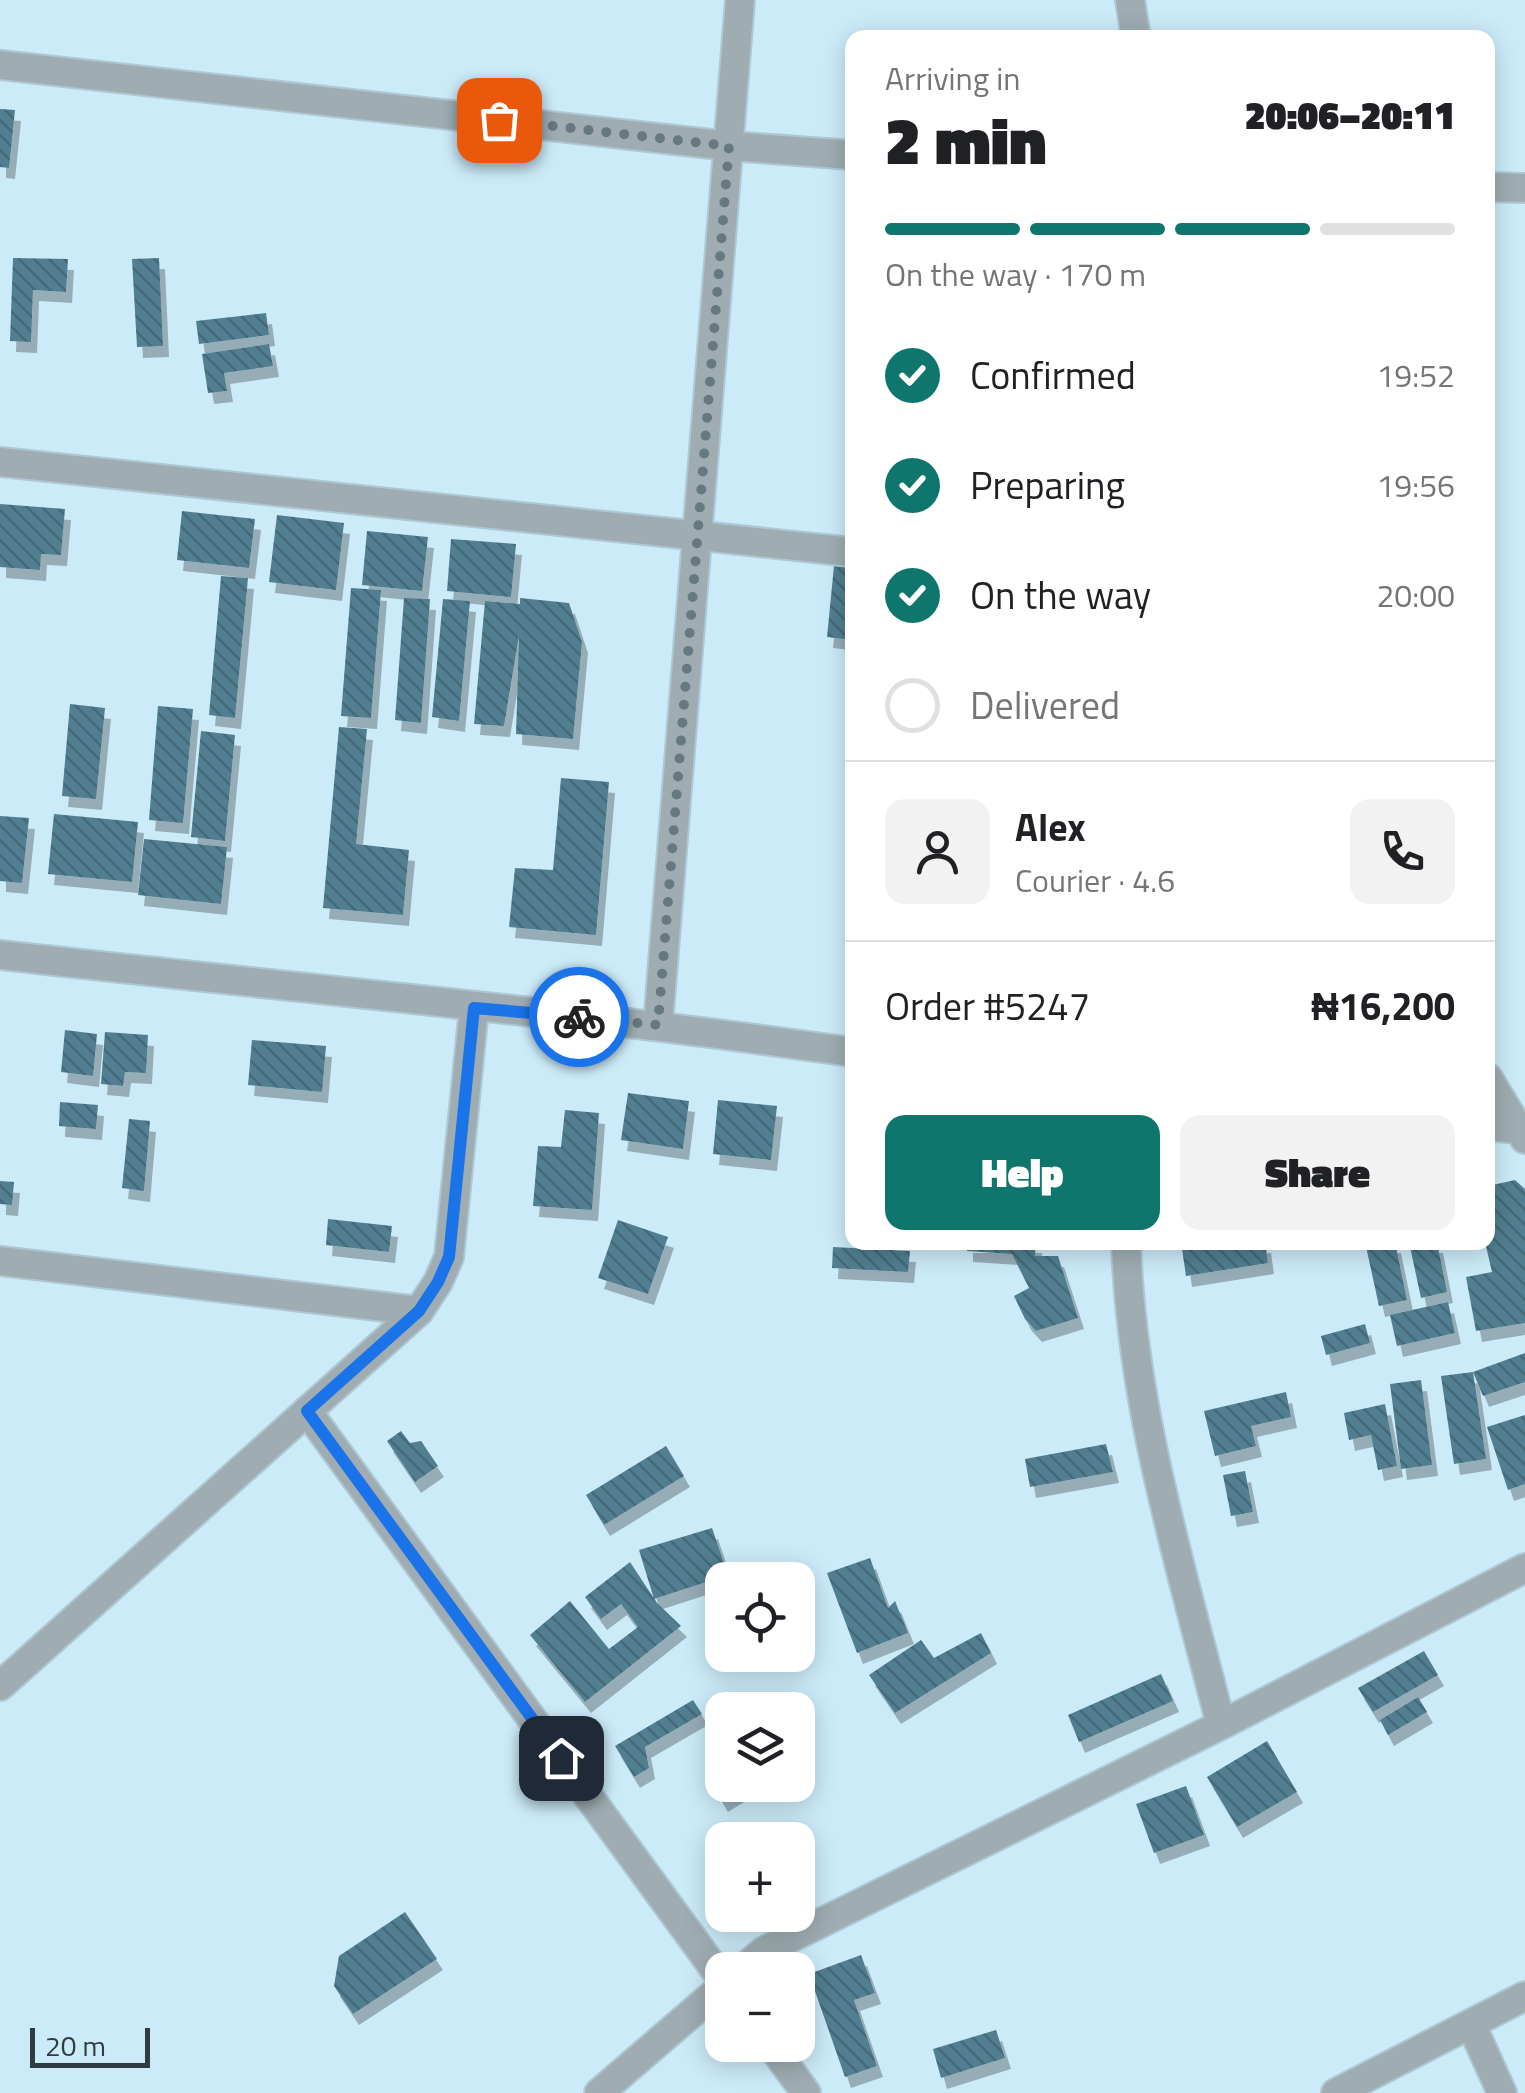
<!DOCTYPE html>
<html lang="en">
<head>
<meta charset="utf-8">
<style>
	:root { --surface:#fff; --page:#f2f2f2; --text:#202124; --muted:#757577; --line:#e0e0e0; --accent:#0f766e }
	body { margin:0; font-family:"Titillium Web",sans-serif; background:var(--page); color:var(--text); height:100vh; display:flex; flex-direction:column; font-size:38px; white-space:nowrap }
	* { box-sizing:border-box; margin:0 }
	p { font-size:32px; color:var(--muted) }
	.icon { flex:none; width:55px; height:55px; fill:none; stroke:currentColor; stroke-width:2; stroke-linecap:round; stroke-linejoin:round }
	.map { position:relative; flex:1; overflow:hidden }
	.details { position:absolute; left:845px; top:30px; width:650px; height:1220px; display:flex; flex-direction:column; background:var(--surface); border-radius:20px; box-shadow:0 5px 25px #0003 }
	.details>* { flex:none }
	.fabs { position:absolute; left:705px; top:1562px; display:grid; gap:20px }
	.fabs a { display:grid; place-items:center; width:110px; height:110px; border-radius:20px; background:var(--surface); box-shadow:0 5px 25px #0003; font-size:50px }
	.scale { position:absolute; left:30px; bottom:25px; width:120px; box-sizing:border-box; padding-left:10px; border:5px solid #2f3c41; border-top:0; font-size:28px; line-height:35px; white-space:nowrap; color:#2f3c41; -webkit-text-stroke:8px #ccebf9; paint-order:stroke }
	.pin { position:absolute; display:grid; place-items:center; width:85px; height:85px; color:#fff; margin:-42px; border-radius:20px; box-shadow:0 5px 15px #0006 }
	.courier { position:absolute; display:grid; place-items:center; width:100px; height:100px; margin:-50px; border:8px solid #1a73e8; border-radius:50%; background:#fff; color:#222; box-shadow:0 2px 12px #0007 }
	.headline em { font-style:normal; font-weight:800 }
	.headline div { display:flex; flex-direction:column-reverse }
	.headline { display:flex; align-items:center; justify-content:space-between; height:170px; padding:0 40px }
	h1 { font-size:65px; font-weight:800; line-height:75px }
	.bar { display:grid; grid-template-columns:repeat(4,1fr); gap:15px 10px; align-content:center; height:120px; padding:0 40px }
	.bar i { height:12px; border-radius:8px; background:var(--line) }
	.bar .on { background:var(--accent) }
	.bar p { grid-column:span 4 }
	.line { display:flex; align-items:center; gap:25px; padding:0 40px; border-top:2px solid var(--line) }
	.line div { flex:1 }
	.round { display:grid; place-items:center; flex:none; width:105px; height:105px; border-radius:20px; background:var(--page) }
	ol { padding:0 40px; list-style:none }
	li { display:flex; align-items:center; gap:30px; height:110px }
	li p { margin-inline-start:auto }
	li .icon { padding:10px; border-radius:50%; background:var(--accent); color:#fff; stroke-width:4 }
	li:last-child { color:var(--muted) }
	li i { width:55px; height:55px; border:5px solid var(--line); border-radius:50% }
	.button { display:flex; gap:20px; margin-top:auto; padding:20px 40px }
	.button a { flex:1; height:115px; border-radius:20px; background:var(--accent); color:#fff; font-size:40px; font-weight:800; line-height:115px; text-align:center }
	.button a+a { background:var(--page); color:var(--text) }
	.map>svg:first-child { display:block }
</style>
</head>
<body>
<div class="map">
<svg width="1525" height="2093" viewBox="0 0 1525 2093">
	<defs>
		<pattern id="building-back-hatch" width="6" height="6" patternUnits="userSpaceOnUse" patternTransform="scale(2.5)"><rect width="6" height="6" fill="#517f91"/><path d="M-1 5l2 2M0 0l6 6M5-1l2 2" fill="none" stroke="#446978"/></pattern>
		<filter id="shadow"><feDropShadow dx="6" dy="11" stdDeviation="0" flood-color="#0004"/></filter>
	</defs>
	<rect width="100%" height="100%" fill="#ccebf9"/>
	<path fill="url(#building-back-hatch)" filter="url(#shadow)" d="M 0,109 L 15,110 L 9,168 L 0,167 Z
		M 13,258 L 68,259 L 66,292 L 33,290 L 31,342 L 10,341 Z
		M 159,258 L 163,346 L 137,347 L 132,259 Z
		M 266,313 L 269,335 L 199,344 L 196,321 Z
		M 269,344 L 273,366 L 224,373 L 227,391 L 208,393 L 202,354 Z
		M 0,504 L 65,509 L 61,555 L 41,554 L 40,570 L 0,567 Z
		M 182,511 L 255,519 L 249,568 L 177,560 Z
		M 277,515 L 344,523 L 336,590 L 269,582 Z
		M 367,531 L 428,537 L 422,591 L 362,585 Z
		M 451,539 L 516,544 L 511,597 L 447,591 Z
		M 834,566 L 852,568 L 852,640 L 827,637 Z
		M 221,576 L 248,578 L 235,718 L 209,715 Z
		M 351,588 L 381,590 L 371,718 L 341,716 Z
		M 404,598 L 430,599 L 421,723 L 395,720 Z
		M 520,598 L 569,603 L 582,642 L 573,739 L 516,734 L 519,635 L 504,726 L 474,724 L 485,601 L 520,604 Z
		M 443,599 L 470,601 L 459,721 L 432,717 Z
		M 70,704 L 105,708 L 96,799 L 62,796 Z
		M 158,706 L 193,709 L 183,823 L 149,820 Z
		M 339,727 L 367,729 L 356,844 L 409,850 L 403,915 L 323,908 Z
		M 201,731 L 235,735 L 225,841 L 191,837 Z
		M 561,778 L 609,782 L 596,935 L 509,927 L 515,868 L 553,870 Z
		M 54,814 L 138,822 L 132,882 L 48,874 Z
		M 0,816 L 29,818 L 22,883 L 0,881 Z
		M 144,839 L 227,847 L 221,904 L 138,895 Z
		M 65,1030 L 97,1034 L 93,1076 L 61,1072 Z
		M 105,1032 L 148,1035 L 146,1073 L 125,1072 L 123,1086 L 101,1084 Z
		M 252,1040 L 326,1046 L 322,1092 L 248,1085 Z
		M 628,1093 L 689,1101 L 683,1149 L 621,1140 Z
		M 718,1100 L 777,1106 L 771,1160 L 713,1154 Z
		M 60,1102 L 98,1105 L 96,1129 L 59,1126 Z
		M 565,1110 L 599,1113 L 592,1210 L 533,1206 L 538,1146 L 561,1147 Z
		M 129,1119 L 150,1121 L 144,1191 L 122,1188 Z
		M 1515,1180 L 1525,1189 L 1525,1323 L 1476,1331 L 1466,1277 L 1492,1272 L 1485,1242 L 1488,1242 L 1488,1186 Z
		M 0,1181 L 14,1182 L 12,1205 L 0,1204 Z
		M 328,1219 L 392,1226 L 389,1252 L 326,1245 Z
		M 618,1220 L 668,1237 L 648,1294 L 598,1278 Z
		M 967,1242 L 1036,1242 L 1035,1256 L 1058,1256 L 1078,1318 L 1036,1331 L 1025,1319 L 1014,1296 L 1029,1288 L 1012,1254 L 967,1251 Z
		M 1181,1242 L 1200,1242 L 1201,1248 L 1265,1242 L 1268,1263 L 1186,1276 Z
		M 1365,1242 L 1395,1242 L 1407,1300 L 1379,1306 Z
		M 1409,1242 L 1437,1242 L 1447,1292 L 1421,1298 Z
		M 833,1247 L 910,1251 L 908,1272 L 832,1268 Z
		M 1448,1302 L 1455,1333 L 1397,1346 L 1390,1315 Z
		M 1365,1324 L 1370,1343 L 1326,1355 L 1321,1336 Z
		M 1525,1353 L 1525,1382 L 1483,1396 L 1473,1372 L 1486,1459 L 1454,1464 L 1441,1376 L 1473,1372 Z
		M 1421,1380 L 1432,1465 L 1401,1469 L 1390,1384 Z
		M 1286,1392 L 1291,1417 L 1251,1426 L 1256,1446 L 1215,1456 L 1204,1411 Z
		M 1385,1404 L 1397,1466 L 1378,1470 L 1371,1435 L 1349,1440 L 1344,1413 Z
		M 1525,1415 L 1525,1484 L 1508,1490 L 1487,1427 Z
		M 401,1431 L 410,1443 L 421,1441 L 438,1466 L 415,1482 L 387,1441 Z
		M 1106,1444 L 1113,1472 L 1030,1487 L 1025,1459 Z
		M 666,1446 L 684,1476 L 604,1525 L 586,1495 Z
		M 1245,1471 L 1253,1512 L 1231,1516 L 1223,1475 Z
		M 712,1528 L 728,1575 L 654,1599 L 639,1550 Z
		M 870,1558 L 888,1608 L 895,1601 L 908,1633 L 857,1653 L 827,1573 Z
		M 630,1562 L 657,1603 L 681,1626 L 585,1702 L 530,1635 L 570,1601 L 609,1649 L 638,1627 L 621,1604 L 601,1619 L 585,1597 Z
		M 981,1633 L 991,1653 L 895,1713 L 869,1675 L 921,1640 L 934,1658 Z
		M 1424,1651 L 1438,1675 L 1373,1712 L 1358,1688 Z
		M 1161,1674 L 1173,1701 L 1079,1742 L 1068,1715 Z
		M 1418,1697 L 1427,1712 L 1388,1735 L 1380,1720 Z
		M 693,1700 L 702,1714 L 645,1747 L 649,1768 L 634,1777 L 615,1746 Z
		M 1267,1741 L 1297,1792 L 1237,1827 L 1207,1777 Z
		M 722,1764 L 722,1785 L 748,1785 L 722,1801 L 706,1774 Z
		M 1186,1786 L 1204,1835 L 1154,1853 L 1136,1804 Z
		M 405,1912 L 437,1959 L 353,2014 L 334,1986 L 339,1956 Z
		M 861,1955 L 875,1993 L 854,2000 L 877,2066 L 845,2077 L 809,1974 Z
		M 996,2030 L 1005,2058 L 941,2078 L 933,2049 Z"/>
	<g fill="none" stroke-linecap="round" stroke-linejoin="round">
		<g stroke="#adc8d4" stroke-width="32">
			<path id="minor" d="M 1130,0 L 1136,38
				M 0,65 L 729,146 L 852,155
				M 1488,187 L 1525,188
				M 0,462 L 852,552
				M 0,955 C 284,987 569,1012 852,1052
				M 658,1025 L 740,0
				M 1488,1078 L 1525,1139
				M 1488,1126 L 1518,1129
				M 1126,1242 C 1131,1406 1181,1567 1221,1725
				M 0,1261 L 419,1311
				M 307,1411 L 722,1979
				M 0,1686 L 419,1311 L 438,1282 L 449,1257 L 474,1008
				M 742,1970 L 764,1951 L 1221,1725 L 1525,1568
				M 1471,2024 L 1502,2093
				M 771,2045 L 806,2093
				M 599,2093 L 722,1987
				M 1336,2093 L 1525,1996"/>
		</g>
		<use href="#minor" stroke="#9fadb2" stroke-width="28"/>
	</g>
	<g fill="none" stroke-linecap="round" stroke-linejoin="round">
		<path stroke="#667981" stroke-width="10" stroke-dasharray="0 18" d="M 499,120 L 729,146 L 658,1025 L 579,1017"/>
		<path stroke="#1a73e8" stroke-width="12" d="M 561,1758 L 307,1411 L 419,1311 L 438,1282 L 449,1257 L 474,1008 L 579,1017"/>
	</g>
</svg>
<div class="fabs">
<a><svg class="icon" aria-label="locate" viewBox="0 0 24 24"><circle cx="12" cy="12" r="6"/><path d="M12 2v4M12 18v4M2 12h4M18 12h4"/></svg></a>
<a><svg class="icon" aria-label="layers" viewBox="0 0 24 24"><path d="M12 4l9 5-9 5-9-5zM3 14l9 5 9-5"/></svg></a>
<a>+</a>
<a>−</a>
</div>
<div class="scale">20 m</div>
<div class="pin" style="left:499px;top:120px;background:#ea580c"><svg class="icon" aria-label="bag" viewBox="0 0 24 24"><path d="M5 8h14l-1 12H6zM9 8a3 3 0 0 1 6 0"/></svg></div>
<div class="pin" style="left:561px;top:1758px;background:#1f2937"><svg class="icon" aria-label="home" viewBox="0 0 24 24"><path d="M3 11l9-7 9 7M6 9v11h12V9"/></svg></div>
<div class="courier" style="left:579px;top:1017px"><svg class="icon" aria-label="bike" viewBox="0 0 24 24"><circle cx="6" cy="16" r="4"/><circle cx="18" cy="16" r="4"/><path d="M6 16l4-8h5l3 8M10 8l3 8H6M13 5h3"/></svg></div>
<section class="details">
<div class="headline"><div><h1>2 min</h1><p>Arriving in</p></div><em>20:06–20:11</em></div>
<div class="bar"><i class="on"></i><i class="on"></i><i class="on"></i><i></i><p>On the way · 170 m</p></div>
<ol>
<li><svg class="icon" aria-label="check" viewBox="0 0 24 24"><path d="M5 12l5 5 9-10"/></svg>Confirmed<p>19:52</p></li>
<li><svg class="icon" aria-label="check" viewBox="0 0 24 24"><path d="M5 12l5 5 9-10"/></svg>Preparing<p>19:56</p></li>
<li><svg class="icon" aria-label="check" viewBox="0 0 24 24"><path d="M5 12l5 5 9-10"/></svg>On the way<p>20:00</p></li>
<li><i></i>Delivered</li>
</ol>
<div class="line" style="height:180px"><a class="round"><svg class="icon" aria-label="person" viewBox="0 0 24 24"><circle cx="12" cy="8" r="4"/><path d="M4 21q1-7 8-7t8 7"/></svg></a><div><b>Alex</b><p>Courier · 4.6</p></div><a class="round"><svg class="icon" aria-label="phone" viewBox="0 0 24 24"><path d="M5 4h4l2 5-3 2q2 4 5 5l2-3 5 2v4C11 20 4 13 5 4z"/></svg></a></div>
<div class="line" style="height:130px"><div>Order #5247</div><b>₦16,200</b></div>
<div class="button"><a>Help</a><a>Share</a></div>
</section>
</div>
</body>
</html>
